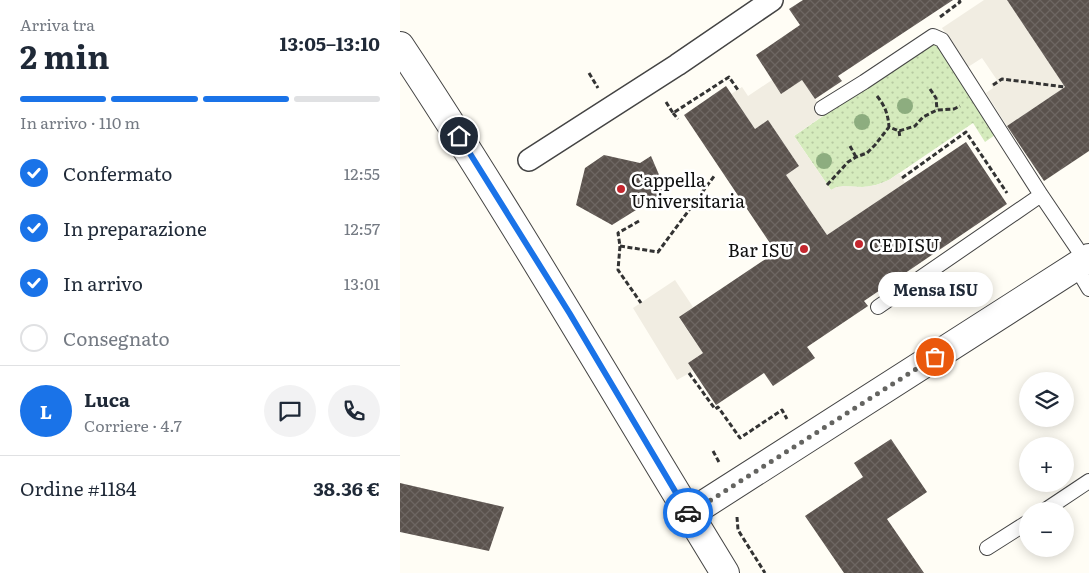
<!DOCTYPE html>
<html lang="it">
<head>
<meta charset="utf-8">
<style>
	:root { --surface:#fff; --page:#f2f2f3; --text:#1f2937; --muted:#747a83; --line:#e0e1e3; --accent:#1a73e8 }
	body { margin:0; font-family:Literata,serif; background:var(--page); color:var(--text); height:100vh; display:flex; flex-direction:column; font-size:19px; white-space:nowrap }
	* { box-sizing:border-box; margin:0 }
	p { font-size:16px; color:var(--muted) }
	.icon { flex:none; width:28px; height:28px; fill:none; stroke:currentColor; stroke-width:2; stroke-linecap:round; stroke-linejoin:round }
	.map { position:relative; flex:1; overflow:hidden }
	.side { display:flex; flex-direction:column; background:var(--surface); width:400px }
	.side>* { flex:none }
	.buttons { position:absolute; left:619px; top:372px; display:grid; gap:10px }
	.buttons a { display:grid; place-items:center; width:55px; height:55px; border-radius:50%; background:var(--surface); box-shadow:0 2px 12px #0003; font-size:25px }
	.pin { position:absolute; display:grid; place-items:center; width:42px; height:42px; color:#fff; margin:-21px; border:2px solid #fff; border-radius:50%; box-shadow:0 1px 5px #0007 }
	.courier { position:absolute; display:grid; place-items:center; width:50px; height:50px; margin:-25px; border:4px solid #1a73e8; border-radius:50%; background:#fff; color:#222; box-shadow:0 1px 6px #0007 }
	.bubble { position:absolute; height:35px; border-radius:18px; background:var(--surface); box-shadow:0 2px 12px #0003; font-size:16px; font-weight:700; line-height:35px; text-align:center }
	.summary em { font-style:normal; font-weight:700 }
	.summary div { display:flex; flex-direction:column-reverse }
	.summary { display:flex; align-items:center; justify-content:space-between; height:85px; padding:0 20px }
	h1 { font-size:32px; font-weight:700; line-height:38px }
	.bar { display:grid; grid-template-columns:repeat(4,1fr); gap:8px 5px; align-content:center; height:60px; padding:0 20px }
	.bar i { height:6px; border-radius:4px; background:var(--line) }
	.bar .active { background:var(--accent) }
	.bar p { grid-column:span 4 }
	.line { display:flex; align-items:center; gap:12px; padding:0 20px; border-top:1px solid var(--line) }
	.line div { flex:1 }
	.round { display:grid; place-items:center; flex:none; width:52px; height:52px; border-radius:26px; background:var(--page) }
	ol { padding:0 20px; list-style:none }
	li { display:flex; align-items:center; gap:15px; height:55px }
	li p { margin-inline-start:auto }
	li .icon { padding:5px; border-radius:50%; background:var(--accent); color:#fff; stroke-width:4 }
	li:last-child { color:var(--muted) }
	li i { width:28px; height:28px; border:2px solid var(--line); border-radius:50% }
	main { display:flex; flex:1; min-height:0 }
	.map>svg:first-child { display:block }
</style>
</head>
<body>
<main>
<section class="side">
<div class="summary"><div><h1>2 min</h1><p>Arriva tra</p></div><em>13:05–13:10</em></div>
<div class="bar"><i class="active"></i><i class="active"></i><i class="active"></i><i></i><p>In arrivo · 110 m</p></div>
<ol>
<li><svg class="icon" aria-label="check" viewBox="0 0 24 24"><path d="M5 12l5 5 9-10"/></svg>Confermato<p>12:55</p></li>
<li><svg class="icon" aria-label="check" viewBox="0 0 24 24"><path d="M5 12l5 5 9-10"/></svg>In preparazione<p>12:57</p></li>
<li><svg class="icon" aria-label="check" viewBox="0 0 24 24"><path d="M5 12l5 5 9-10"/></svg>In arrivo<p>13:01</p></li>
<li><i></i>Consegnato</li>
</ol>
<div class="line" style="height:90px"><b class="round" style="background:var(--accent);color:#fff">L</b><div><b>Luca</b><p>Corriere · 4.7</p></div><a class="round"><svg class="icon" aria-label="chat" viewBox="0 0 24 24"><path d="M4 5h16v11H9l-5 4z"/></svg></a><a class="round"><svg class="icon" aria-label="phone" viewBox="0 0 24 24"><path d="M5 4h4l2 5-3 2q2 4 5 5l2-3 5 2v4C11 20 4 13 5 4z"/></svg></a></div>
<div class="line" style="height:65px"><div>Ordine #1184</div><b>38.36 €</b></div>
</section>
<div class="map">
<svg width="689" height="573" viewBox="0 0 689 573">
	<defs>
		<pattern id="park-dots" width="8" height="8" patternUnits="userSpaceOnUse" patternTransform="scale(1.25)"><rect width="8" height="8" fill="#d5ebbd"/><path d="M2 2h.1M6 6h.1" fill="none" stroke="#b6c8a1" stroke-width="1.8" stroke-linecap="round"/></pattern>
		<pattern id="building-cross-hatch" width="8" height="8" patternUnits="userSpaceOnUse" patternTransform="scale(1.25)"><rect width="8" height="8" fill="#5a524d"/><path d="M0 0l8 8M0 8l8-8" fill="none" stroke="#6d6662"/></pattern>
	</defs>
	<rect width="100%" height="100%" fill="#fffdf5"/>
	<path fill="url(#park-dots)" d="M 529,43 L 535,43 L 539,47 L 595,135 L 585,142 L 573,123 L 489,180 C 480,184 472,187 462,187 C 451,187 441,185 431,190 L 394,136 Z"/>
	<path fill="#f1ede2" d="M 584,0 L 607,0 L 665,87 L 607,126 L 586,93 L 593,88 L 591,84 L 597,80 L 582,58 L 568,67 L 542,28 Z
		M 372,80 L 402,80 L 415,99 L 427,113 L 394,136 L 431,190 L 436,187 L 443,186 L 463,187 L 476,185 L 489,180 L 499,173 L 505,183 L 427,235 L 386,175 L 399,166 L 368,121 L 355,129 L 331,94 L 342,87 L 348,96 Z
		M 275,280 L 293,307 L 279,318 L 303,353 L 288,363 L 293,371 L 277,380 L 233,308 Z"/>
	<path fill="url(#building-cross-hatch)" d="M 403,0 L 553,0 L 438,76 L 442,81 L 415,99 L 402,80 L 381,94 L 356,55 L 400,25 L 389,9 Z
		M 607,0 L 689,0 L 689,151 L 644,181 L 607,126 L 665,87 Z
		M 326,86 L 355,129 L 368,120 L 399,166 L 386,175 L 427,235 L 566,142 L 607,204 L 464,301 L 468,306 L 407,347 L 415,358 L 373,386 L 364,373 L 316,405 L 288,363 L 303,353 L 279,317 L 376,252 L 284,115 Z
		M 204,155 L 240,163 L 251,156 L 263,184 L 260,195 L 212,225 L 176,205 L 185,168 Z
		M 491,439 L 527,492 L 487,519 L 524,573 L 444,573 L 405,516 L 463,477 L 454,463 Z
		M 0,483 L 104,507 L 89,551 L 0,532 Z"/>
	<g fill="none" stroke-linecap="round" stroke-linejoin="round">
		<g stroke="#444" stroke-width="16">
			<path id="service" d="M 422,108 L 464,82 L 533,36 L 542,40 L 641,195 L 685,260
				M 676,267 L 689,289
				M 478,307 L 641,195
				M 644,511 L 689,481
				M 587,548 L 628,522"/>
		</g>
		<g stroke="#444" stroke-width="24">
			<path id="pedestrian" d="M 129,160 L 277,65 L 372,0"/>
		</g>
		<g stroke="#444" stroke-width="30">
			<path id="minor" d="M 289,514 L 689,258"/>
		</g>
		<g stroke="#444" stroke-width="30">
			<path id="tertiary" d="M 0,46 C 114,218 217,397 325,573"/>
		</g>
		<path stroke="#333" stroke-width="3" stroke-dasharray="5 2.5" stroke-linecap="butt" d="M 540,17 L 560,2 L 559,0
			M 189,73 L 198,88
			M 593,85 L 602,79 L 665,87
			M 530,89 L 536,98 L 537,110
			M 477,96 C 485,106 488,114 489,127
			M 266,102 L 273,113 L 329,77 L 338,90
			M 273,113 L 278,119
			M 499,131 L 500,138
			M 450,146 L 456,157
			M 502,178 L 566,132 L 607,193
			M 427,185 L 448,162 L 456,157 L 467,153 L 475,145 L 489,127 L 499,131 L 515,126 L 523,117 L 537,110 L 554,109 L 560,106
			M 239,221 L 218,233 L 220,246 L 218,270 L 241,303
			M 220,246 L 258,252 L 315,175
			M 289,373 L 315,409 L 318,407 L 340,438 L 382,410 L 387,419
			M 313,451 L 320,464
			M 337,517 L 338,530 L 365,573"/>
		<use href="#service" stroke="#fff" stroke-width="14"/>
		<use href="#pedestrian" stroke="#fff" stroke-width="21"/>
		<use href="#minor" stroke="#fff" stroke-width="28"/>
		<use href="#tertiary" stroke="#fff" stroke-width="28"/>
	</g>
	<g fill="#8dad7f">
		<circle cx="505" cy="106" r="8"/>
		<circle cx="462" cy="122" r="8"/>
		<circle cx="424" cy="161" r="8"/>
	</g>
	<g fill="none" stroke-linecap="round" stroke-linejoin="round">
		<path stroke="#646461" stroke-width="5" stroke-dasharray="0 9" d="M 288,513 L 289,514 L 535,357"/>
		<path stroke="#1a73e8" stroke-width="6" d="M 59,136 L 170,314 L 288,513"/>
	</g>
	<g fill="#c4262e" stroke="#fff" stroke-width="2">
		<circle cx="221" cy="189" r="5"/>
		<circle cx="459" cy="244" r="5"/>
		<circle cx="404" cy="249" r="5"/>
	</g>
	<g text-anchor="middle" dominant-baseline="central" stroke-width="5" stroke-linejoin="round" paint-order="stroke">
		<g font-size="18" fill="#111" stroke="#fff" text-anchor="start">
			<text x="231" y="179">Cappella<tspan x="231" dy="21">Universitaria</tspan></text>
			<text x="469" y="244">CEDISU</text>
			<text x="394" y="249" text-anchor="end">Bar ISU</text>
		</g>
	</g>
</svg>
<div class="buttons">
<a><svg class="icon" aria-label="layers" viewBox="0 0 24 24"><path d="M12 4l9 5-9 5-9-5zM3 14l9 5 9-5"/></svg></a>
<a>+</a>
<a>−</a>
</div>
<div class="pin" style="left:535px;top:357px;background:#ea580c"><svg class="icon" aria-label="bag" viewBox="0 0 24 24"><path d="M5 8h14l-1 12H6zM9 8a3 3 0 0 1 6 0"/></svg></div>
<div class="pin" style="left:59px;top:136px;background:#1f2937"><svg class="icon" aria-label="home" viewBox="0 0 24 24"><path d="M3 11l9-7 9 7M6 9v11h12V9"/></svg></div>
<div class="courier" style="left:288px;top:513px"><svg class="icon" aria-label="car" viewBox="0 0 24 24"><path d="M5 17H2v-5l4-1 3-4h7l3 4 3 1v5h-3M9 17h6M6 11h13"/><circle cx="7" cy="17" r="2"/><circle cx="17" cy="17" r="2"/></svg></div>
<div class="bubble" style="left:478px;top:272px;width:115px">Mensa ISU</div>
</div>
</main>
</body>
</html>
